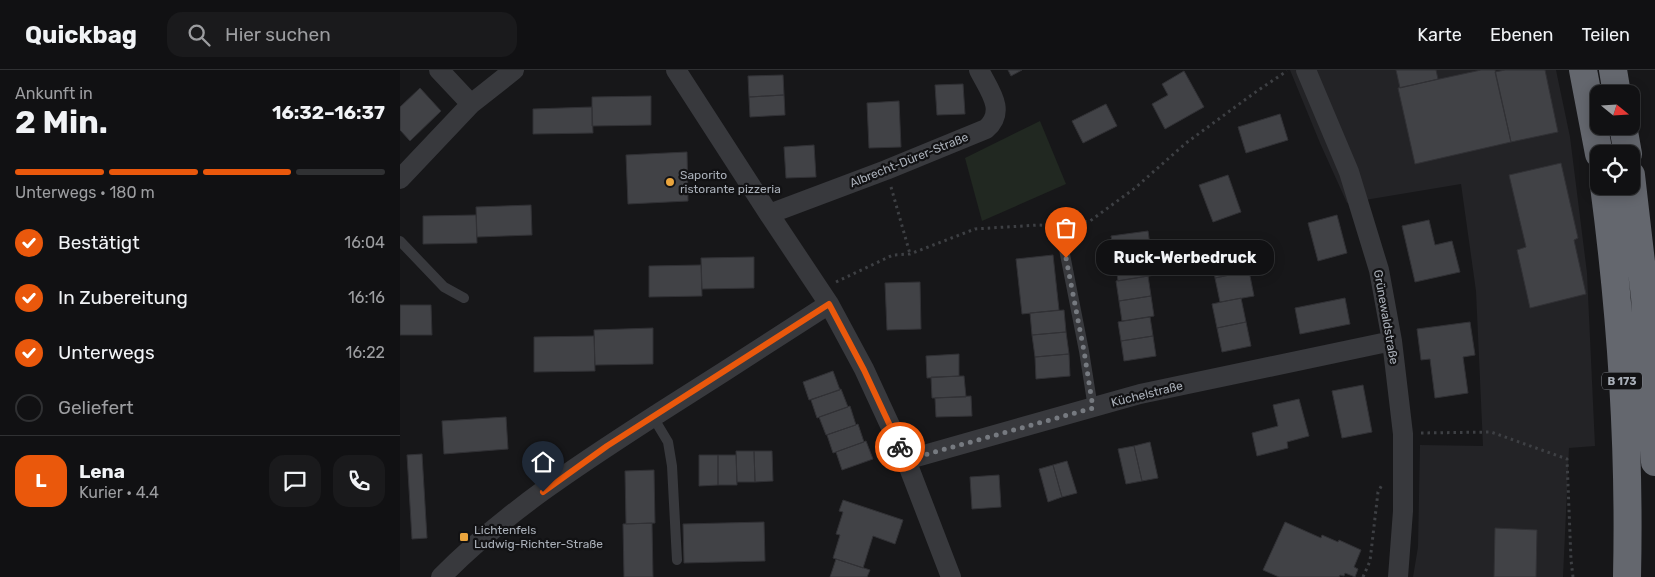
<!DOCTYPE html>
<html lang="de">
<head>
<meta charset="utf-8">
<style>
	:root { --surface:#111113; --page:#1a1a1c; --text:#f1f3f6; --muted:#9c9da0; --line:#303133; --accent:#ea580c }
	body { margin:0; font-family:Rubik,sans-serif; background:var(--page); color:var(--text); height:100vh; display:flex; flex-direction:column; font-size:19px; white-space:nowrap }
	* { box-sizing:border-box; margin:0 }
	p { font-size:16px; color:var(--muted) }
	.icon { flex:none; width:28px; height:28px; fill:none; stroke:currentColor; stroke-width:2; stroke-linecap:round; stroke-linejoin:round }
	.map { position:relative; flex:1; overflow:hidden }
	.details { display:flex; flex-direction:column; background:var(--surface); width:400px }
	.details>* { flex:none }
	.needle { width:32px; rotate:108deg }
	.fabs { position:absolute; left:1190px; top:15px; display:grid; gap:10px }
	.fabs a { display:grid; place-items:center; width:50px; height:50px; border-radius:10px; background:var(--surface); box-shadow:0 2px 12px #0003,0 0 0 1px var(--line); font-size:25px }
	.pin { position:absolute; display:grid; place-items:center; width:42px; height:42px; color:#fff; margin:-51px -21px; border-radius:50% 50% 50% 0; rotate:-45deg; box-shadow:0 0 5px #0007 }
	.pin .icon { rotate:45deg }
	.courier { position:absolute; display:grid; place-items:center; width:50px; height:50px; margin:-25px; border:4px solid #ea580c; border-radius:50%; background:#fff; color:#222; box-shadow:0 1px 6px #0007 }
	.bubble { position:absolute; height:35px; border-radius:15px; background:var(--surface); box-shadow:0 2px 12px #0003,0 0 0 1px var(--line); font-size:16px; font-weight:700; line-height:35px; text-align:center }
	.summary em { font-style:normal; font-weight:700 }
	.summary div { display:flex; flex-direction:column-reverse }
	.summary { display:flex; align-items:center; justify-content:space-between; height:85px; padding:0 15px }
	h1 { font-size:32px; font-weight:700; line-height:38px }
	.bar { display:grid; grid-template-columns:repeat(4,1fr); gap:8px 5px; align-content:center; height:60px; padding:0 15px }
	.bar i { height:6px; border-radius:4px; background:var(--line) }
	.bar .on { background:var(--accent) }
	.bar p { grid-column:span 4 }
	.line { display:flex; align-items:center; gap:12px; padding:0 15px; border-top:1px solid var(--line) }
	.line div { flex:1 }
	.round { display:grid; place-items:center; flex:none; width:52px; height:52px; border-radius:15px; background:var(--page) }
	ol { padding:0 15px; list-style:none }
	li { display:flex; align-items:center; gap:15px; height:55px }
	li p { margin-inline-start:auto }
	li .icon { padding:5px; border-radius:50%; background:var(--accent); color:#fff; stroke-width:4 }
	li:last-child { color:var(--muted) }
	li i { width:28px; height:28px; border:2px solid var(--line); border-radius:50% }
	header { display:flex; align-items:center; gap:30px; box-sizing:border-box; height:70px; padding:0 25px; background:var(--surface); border-bottom:1px solid var(--line) }
	header strong { font-size:24px }
	nav { display:flex; gap:28px; margin-inline-start:auto; font-size:18px }
	.search { width:350px; height:45px; background:var(--page); display:flex; align-items:center; gap:12px; box-sizing:border-box; padding:0 18px; border-radius:15px; color:var(--muted); font-size:19px }
	main { display:flex; flex:1; min-height:0 }
	.map>svg:first-child { display:block }
</style>
</head>
<body>
<header>
<strong>Quickbag</strong>
<div class="search"><svg class="icon" aria-label="search" viewBox="0 0 24 24"><circle cx="10" cy="10" r="6"/><path d="M15 15l6 6"/></svg>Hier suchen</div>
<nav><a>Karte</a><a>Ebenen</a><a>Teilen</a></nav>
</header>
<main>
<section class="details">
<div class="summary"><div><h1>2 Min.</h1><p>Ankunft in</p></div><em>16:32–16:37</em></div>
<div class="bar"><i class="on"></i><i class="on"></i><i class="on"></i><i></i><p>Unterwegs · 180 m</p></div>
<ol>
<li><svg class="icon" aria-label="check" viewBox="0 0 24 24"><path d="M5 12l5 5 9-10"/></svg>Bestätigt<p>16:04</p></li>
<li><svg class="icon" aria-label="check" viewBox="0 0 24 24"><path d="M5 12l5 5 9-10"/></svg>In Zubereitung<p>16:16</p></li>
<li><svg class="icon" aria-label="check" viewBox="0 0 24 24"><path d="M5 12l5 5 9-10"/></svg>Unterwegs<p>16:22</p></li>
<li><i></i>Geliefert</li>
</ol>
<div class="line" style="height:90px"><b class="round" style="background:var(--accent);color:#fff">L</b><div><b>Lena</b><p>Kurier · 4.4</p></div><a class="round"><svg class="icon" aria-label="chat" viewBox="0 0 24 24"><path d="M4 5h16v11H9l-5 4z"/></svg></a><a class="round"><svg class="icon" aria-label="phone" viewBox="0 0 24 24"><path d="M5 4h4l2 5-3 2q2 4 5 5l2-3 5 2v4C11 20 4 13 5 4z"/></svg></a></div>
</section>
<div class="map">
<svg width="1255" height="507" viewBox="0 0 1255 507">
	<rect width="100%" height="100%" fill="#171719"/>
	<path fill="#232326" d="M 890,0 L 1156,0 L 1170,67 L 1187,203 L 1195,376 L 1169,378 L 1163,507 L 1013,507 L 1018,477 L 1020,375 L 1083,376 L 1076,221 L 1061,114 L 947,133 L 920,73 Z"/>
	<path fill="#212821" d="M 640,51 L 666,114 L 582,151 L 565,88 Z"/>
	<path fill="#414246" stroke="#313135" d="M 608,0 L 622,0 L 611,6 Z
		M 996,0 L 1036,0 L 1038,9 L 1000,18 Z
		M 1081,0 L 1095,0 L 1111,72 L 1015,94 L 998,18 Z
		M 1105,0 L 1145,0 L 1158,62 L 1111,72 L 1095,2 Z
		M 784,1 L 804,37 L 765,59 L 752,34 L 768,25 L 762,14 Z
		M 383,5 L 384,25 L 349,27 L 348,6 Z
		M 563,14 L 565,44 L 537,45 L 535,15 Z
		M 20,18 L 41,41 L 10,71 L 0,60 L 0,37 Z
		M 384,25 L 385,45 L 350,47 L 349,27 Z
		M 251,26 L 251,55 L 192,56 L 192,27 Z
		M 499,31 L 501,77 L 469,78 L 467,33 Z
		M 706,34 L 717,56 L 683,73 L 672,51 Z
		M 192,37 L 193,63 L 133,64 L 133,39 Z
		M 880,44 L 888,70 L 846,83 L 838,57 Z
		M 414,75 L 416,107 L 386,108 L 384,77 Z
		M 287,82 L 288,131 L 228,134 L 226,85 Z
		M 1161,93 L 1178,168 L 1174,170 L 1186,224 L 1130,238 L 1117,180 L 1126,177 L 1109,105 Z
		M 828,105 L 841,142 L 813,152 L 799,115 Z
		M 131,135 L 132,165 L 77,167 L 76,137 Z
		M 76,145 L 77,173 L 23,174 L 23,146 Z
		M 937,145 L 947,183 L 918,191 L 908,153 Z
		M 1029,150 L 1035,175 L 1052,171 L 1060,202 L 1015,212 L 1002,156 Z
		M 748,161 L 750,175 L 714,181 L 711,166 Z
		M 750,175 L 752,190 L 716,196 L 714,181 Z
		M 844,177 L 849,201 L 815,208 L 811,183 Z
		M 653,185 L 659,240 L 622,244 L 616,189 Z
		M 354,187 L 354,218 L 302,219 L 301,188 Z
		M 752,190 L 755,205 L 718,211 L 716,196 Z
		M 301,195 L 302,226 L 249,227 L 249,196 Z
		M 849,201 L 854,226 L 820,232 L 815,208 Z
		M 748,206 L 751,226 L 719,231 L 716,211 Z
		M 520,212 L 521,259 L 487,260 L 485,213 Z
		M 751,226 L 754,246 L 722,251 L 719,231 Z
		M 841,228 L 846,252 L 817,258 L 812,234 Z
		M 945,228 L 950,254 L 900,264 L 895,238 Z
		M 0,235 L 31,235 L 32,265 L 0,265 Z
		M 664,240 L 666,262 L 632,265 L 630,243 Z
		M 750,247 L 753,266 L 721,271 L 718,252 Z
		M 846,252 L 851,276 L 822,282 L 817,258 Z
		M 1070,252 L 1075,285 L 1063,287 L 1068,323 L 1035,328 L 1030,289 L 1021,290 L 1017,259 Z
		M 253,258 L 253,294 L 195,295 L 194,260 Z
		M 666,262 L 669,284 L 635,287 L 632,265 Z
		M 194,266 L 195,301 L 134,302 L 134,267 Z
		M 753,266 L 756,286 L 724,291 L 721,271 Z
		M 559,284 L 559,306 L 527,308 L 526,286 Z
		M 669,284 L 670,306 L 636,309 L 635,287 Z
		M 433,301 L 440,320 L 409,330 L 403,312 Z
		M 564,306 L 566,327 L 532,328 L 531,307 Z
		M 963,315 L 972,362 L 942,368 L 932,321 Z
		M 441,319 L 448,337 L 417,348 L 411,330 Z
		M 571,326 L 572,346 L 536,347 L 535,328 Z
		M 899,329 L 909,366 L 887,372 L 888,378 L 857,386 L 852,363 L 878,356 L 873,335 Z
		M 450,336 L 456,355 L 426,365 L 419,347 Z
		M 106,347 L 108,379 L 44,384 L 42,351 Z
		M 458,354 L 464,372 L 433,383 L 427,365 Z
		M 466,371 L 473,389 L 442,400 L 436,382 Z
		M 750,372 L 758,408 L 742,411 L 734,376 Z
		M 734,376 L 742,411 L 726,414 L 718,379 Z
		M 336,381 L 354,381 L 355,412 L 337,412 Z
		M 354,381 L 372,381 L 373,411 L 355,412 Z
		M 22,384 L 27,468 L 12,469 L 7,385 Z
		M 299,385 L 318,385 L 318,415 L 299,416 Z
		M 318,385 L 336,385 L 337,415 L 318,415 Z
		M 667,391 L 677,423 L 662,427 L 653,395 Z
		M 653,395 L 662,427 L 648,432 L 639,399 Z
		M 254,400 L 255,453 L 226,454 L 225,401 Z
		M 599,405 L 601,437 L 572,439 L 570,407 Z
		M 443,430 L 503,450 L 495,474 L 473,466 L 463,498 L 433,488 L 440,465 L 436,464 L 443,442 L 439,441 Z
		M 364,452 L 365,491 L 284,493 L 283,454 Z
		M 885,452 L 921,468 L 922,465 L 938,472 L 939,470 L 961,480 L 954,497 L 958,499 L 955,507 L 945,503 L 944,506 L 940,505 L 939,507 L 879,507 L 863,500 Z
		M 252,453 L 253,507 L 224,507 L 223,454 Z
		M 1095,458 L 1137,460 L 1136,507 L 1094,507 Z
		M 436,489 L 470,500 L 467,507 L 430,507 Z"/>
	<g fill="none" stroke-linecap="round" stroke-linejoin="round">
		<path stroke="#3e4044" stroke-width="3" stroke-dasharray="2.5 4" stroke-linecap="butt" d="M 491,117 L 510,184
			M 665,155 L 690,151 L 735,118 L 786,73 L 857,21 L 887,1
			M 436,212 L 493,185 L 510,184 L 575,159 L 638,155 L 656,156
			M 1021,363 L 1091,362 L 1167,389 L 1171,490 L 1173,507
			M 963,507 L 970,491 L 978,422 L 983,413"/>
		<path stroke="#38393d" stroke-width="10" d="M 662,169 L 684,281 L 693,338
			M 0,171 L 44,217 L 64,228
			M 253,347 L 268,372 L 272,396 L 277,490"/>
		<path stroke="#38393d" stroke-width="20" d="M 39,0 L 71,34
			M 276,0 L 369,144 L 429,234 L 464,299 L 506,390 L 551,507
			M 906,0 L 949,102 L 979,200 L 992,271 L 1003,364 L 1003,441 L 998,507
			M 0,109 L 71,34 L 114,0
			M 369,144 L 486,100 L 586,59 C 607,41 589,20 579,0
			M 506,390 L 740,324 L 992,271
			M 41,507 C 105,442 183,392 259,343 C 316,307 372,271 429,234"/>
		<path stroke="#64676e" stroke-width="28" d="M 1183,0 L 1199,84
			M 1213,0 L 1217,24
			M 1223,56 L 1228,84
			M 1231,105 L 1245,227 L 1255,392
			M 1204,116 C 1221,245 1230,377 1227,507"/>
	</g>
	<g fill="none" stroke-linecap="round" stroke-linejoin="round">
		<path stroke="#767a80" stroke-width="5" stroke-dasharray="0 9" d="M 500,377 L 506,390 L 693,338 L 684,281 L 666,188"/>
		<path stroke="#ea580c" stroke-width="6" d="M 143,422 L 207,376 L 429,234 L 464,300 L 500,377"/>
	</g>
	<g fill="#eaa53d" stroke="#121214" stroke-width="2">
		<circle cx="270" cy="112" r="5"/>
		<rect x="59" y="462" width="10" height="10" rx="2.5"/>
	</g>
	<g text-anchor="middle" dominant-baseline="central" stroke-width="4.5" stroke-linejoin="round" paint-order="stroke">
		<rect fill="#121214" stroke="#7c8087" stroke-width="1" x="1202" y="302.5" width="40" height="17" rx="4"/>
		<g font-size="11" font-weight="bold" fill="#a9afb8">
			<text x="1222" y="311">B 173</text>
		</g>
		<g font-size="12" fill="#a9afb8" stroke="#121214">
			<text transform="translate(509 90) rotate(-22)">Albrecht-Dürer-Straße</text>
			<text transform="translate(986 247) rotate(80)">Grünewaldstraße</text>
			<text transform="translate(747 324) rotate(-14)">Küchelstraße</text>
		</g>
		<g font-size="12" fill="#a9afb8" stroke="#121214" text-anchor="start">
			<text x="280" y="105">Saporito<tspan x="280" dy="14">ristorante pizzeria</tspan></text>
			<text x="74" y="460">Lichtenfels<tspan x="74" dy="14">Ludwig-Richter-Straße</tspan></text>
		</g>
	</g>
</svg>
<div class="fabs">
<a><svg class="needle" viewBox="-14 -14 28 28"><path d="M0-13l5 13h-10z" fill="#e53935"/><path d="M0 13l5-13h-10z" fill="#9c9da0"/></svg></a>
<a><svg class="icon" aria-label="locate" viewBox="0 0 24 24"><circle cx="12" cy="12" r="6"/><path d="M12 2v4M12 18v4M2 12h4M18 12h4"/></svg></a>
</div>
<div class="pin" style="left:666px;top:188px;background:#ea580c"><svg class="icon" aria-label="bag" viewBox="0 0 24 24"><path d="M5 8h14l-1 12H6zM9 8a3 3 0 0 1 6 0"/></svg></div>
<div class="pin" style="left:143px;top:422px;background:#1f2937"><svg class="icon" aria-label="home" viewBox="0 0 24 24"><path d="M3 11l9-7 9 7M6 9v11h12V9"/></svg></div>
<div class="courier" style="left:500px;top:377px"><svg class="icon" aria-label="bike" viewBox="0 0 24 24"><circle cx="6" cy="16" r="4"/><circle cx="18" cy="16" r="4"/><path d="M6 16l4-8h5l3 8M10 8l3 8H6M13 5h3"/></svg></div>
<div class="bubble" style="left:696px;top:170px;width:178px">Ruck-Werbedruck</div>
</div>
</main>
</body>
</html>
